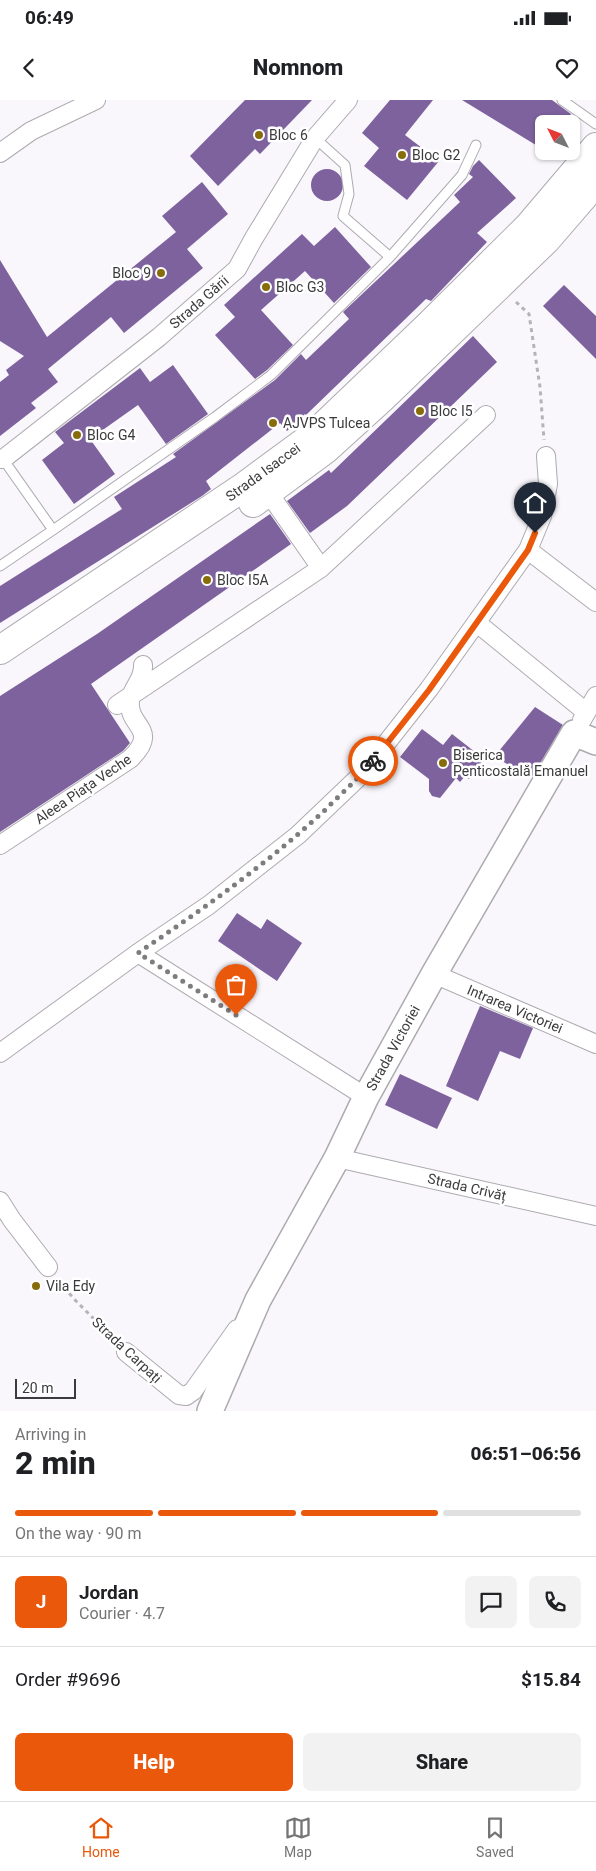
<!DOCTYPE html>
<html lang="en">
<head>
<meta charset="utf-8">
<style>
	:root { --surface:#fff; --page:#f2f2f2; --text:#202124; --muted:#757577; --line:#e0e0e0; --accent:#ea580c }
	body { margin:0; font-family:Roboto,sans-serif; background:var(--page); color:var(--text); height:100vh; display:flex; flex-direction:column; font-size:19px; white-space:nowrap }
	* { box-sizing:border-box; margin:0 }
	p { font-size:16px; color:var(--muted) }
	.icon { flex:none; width:28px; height:28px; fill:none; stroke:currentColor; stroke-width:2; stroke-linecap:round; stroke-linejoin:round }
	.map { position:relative; height:1311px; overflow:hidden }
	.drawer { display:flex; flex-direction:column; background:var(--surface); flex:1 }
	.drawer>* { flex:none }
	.needle { width:32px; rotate:312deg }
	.tools { position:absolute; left:535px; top:15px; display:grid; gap:10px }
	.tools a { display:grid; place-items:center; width:45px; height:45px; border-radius:8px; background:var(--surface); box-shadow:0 1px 4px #0004; font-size:25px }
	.scale { position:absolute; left:15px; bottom:12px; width:61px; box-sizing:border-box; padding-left:5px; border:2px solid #3b3a3c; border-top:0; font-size:14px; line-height:18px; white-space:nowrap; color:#3b3a3c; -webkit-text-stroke:4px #fff; paint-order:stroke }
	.pin { position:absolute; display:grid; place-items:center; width:42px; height:42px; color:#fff; margin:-51px -21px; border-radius:50% 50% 50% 0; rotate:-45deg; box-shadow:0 0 5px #0007 }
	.pin .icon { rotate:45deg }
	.courier { position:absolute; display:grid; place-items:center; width:50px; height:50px; margin:-25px; border:4px solid #ea580c; border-radius:50%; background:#fff; color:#222; box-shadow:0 1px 6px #0007 }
	.headline em { font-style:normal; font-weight:800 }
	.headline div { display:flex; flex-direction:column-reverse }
	.headline { display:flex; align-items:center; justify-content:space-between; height:85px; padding:0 15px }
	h1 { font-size:32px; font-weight:800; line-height:38px }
	.bar { display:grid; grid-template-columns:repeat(4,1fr); gap:8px 5px; align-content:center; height:60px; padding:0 15px }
	.bar i { height:6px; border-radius:4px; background:var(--line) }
	.bar .current { background:var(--accent) }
	.bar p { grid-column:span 4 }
	.line { display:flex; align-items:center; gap:12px; padding:0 15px; border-top:1px solid var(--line) }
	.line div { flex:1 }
	.round { display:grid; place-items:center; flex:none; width:52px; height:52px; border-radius:8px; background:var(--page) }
	.button { display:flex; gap:10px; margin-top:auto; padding:10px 15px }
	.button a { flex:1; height:58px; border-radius:8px; background:var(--accent); color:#fff; font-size:20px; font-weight:800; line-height:58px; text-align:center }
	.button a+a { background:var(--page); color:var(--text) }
	.status { display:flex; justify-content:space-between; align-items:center; height:35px; padding:0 25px; background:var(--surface); direction:ltr }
	.status svg { height:14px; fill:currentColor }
	header { display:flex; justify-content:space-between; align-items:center; height:65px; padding:0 15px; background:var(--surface); font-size:22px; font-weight:800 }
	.menu { display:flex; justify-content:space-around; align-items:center; height:70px; border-top:1px solid var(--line); background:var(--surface); font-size:14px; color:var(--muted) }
	.menu a { display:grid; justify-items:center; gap:2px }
	.menu .current { color:var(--accent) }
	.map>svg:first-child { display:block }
</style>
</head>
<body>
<div class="status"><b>06:49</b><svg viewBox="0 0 49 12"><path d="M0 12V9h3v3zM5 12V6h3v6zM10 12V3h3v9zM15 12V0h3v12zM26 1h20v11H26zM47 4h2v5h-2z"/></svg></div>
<header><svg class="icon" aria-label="back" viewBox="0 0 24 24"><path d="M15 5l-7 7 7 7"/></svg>Nomnom<svg class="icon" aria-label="heart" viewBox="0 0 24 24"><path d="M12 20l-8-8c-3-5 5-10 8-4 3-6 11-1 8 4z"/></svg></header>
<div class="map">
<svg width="596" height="1311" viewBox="0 0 596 1311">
	<rect width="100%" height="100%" fill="#f9f6fc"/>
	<path fill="#7d629d" d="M 245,0 L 312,0 L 260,54 L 255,49 L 218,86 L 190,56 Z
		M 390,0 L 433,0 L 405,35 L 439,61 L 407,100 L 364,66 L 379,48 L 362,33 Z
		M 462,0 L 552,0 L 571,14 L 565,24 L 544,24 L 544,50 Z
		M 479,60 L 516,98 L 477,133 L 487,142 L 431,201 L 426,199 L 306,315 L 305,314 L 287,331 L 280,323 L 206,381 L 211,389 L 202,396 L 0,523 L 0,486 L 122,409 L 114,397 L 176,357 L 173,354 L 275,280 L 301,254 L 306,260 L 349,219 L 343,212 L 460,102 L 454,95 L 473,77 L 469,74 L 473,66 Z
		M311 85a16 16 0 1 1 32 0a16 16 0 1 1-32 0Z
		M 202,82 L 228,114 L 187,149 L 203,168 L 124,233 L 111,217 L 48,269 L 58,282 L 31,303 L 36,308 L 0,336 L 0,282 L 9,275 L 6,270 L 24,256 L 0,241 L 0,160 L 47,237 L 176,132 L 162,116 Z
		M 335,127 L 371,167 L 334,203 L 305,171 L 261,210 L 293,245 L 267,270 L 255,279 L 215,235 L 235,217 L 224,205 L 302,134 L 314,146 Z
		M 564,185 L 596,216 L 596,259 L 543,206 Z
		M 473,236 L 497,262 L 347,406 L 310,433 L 287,401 L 329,370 L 331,373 Z
		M 173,265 L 208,314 L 166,344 L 138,305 L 90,339 L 115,374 L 74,404 L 42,360 L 64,343 L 55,332 L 140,268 L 150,282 Z
		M 270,414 L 291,444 L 91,584 L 130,643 L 123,651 L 0,732 L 0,596 L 97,534 Z
		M 535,607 L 563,625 L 532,677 L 494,657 Z
		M 422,629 L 443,645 L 452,634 L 484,659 L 469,679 L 465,676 L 460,682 L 456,678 L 440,698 L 432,696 L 429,691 L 429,679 L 400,657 Z
		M 237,813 L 261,829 L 267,819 L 302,843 L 277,881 L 218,841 Z
		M 480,906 L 533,928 L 520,959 L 500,951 L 478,1001 L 446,986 Z
		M 400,974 L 452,998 L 437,1029 L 385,1005 Z"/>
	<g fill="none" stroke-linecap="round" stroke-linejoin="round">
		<g stroke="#adabb0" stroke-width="11">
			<path id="lane" d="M 562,0 L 596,24
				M 315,38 L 345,65 L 349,94 L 343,116 L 390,157 L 462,75 L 476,45
				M 3,359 L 53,430 L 215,317 L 271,275 L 390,157
				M 0,466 L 53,430"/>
		</g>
		<g stroke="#adabb0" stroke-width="20">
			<path id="street" d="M 0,53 L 31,31 L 96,0
				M 0,359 L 3,359 L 159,237 L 237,169 L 254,138 L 315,38 L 348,0
				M 268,392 L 321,468
				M 528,450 L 596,502
				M 477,523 L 586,612
				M 117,605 L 321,468 L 486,315
				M 582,620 L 596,596
				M 0,745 L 130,659 C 161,629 127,627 130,601 C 132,587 144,580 143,565
				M 138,853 L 366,997
				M 434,874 L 596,944
				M 0,953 L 138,853 L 209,805 L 298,735 L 362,674 L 429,589 L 528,450 L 542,416 L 548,384 L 546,356
				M 337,1058 L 596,1116
				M 0,1101 L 12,1120 L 48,1167
				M 126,1252 L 179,1295 L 186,1296 L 193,1291 L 237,1229"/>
		</g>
		<g stroke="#adabb0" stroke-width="28">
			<path id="secondary" d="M 210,1311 L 258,1200 L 337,1058 L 366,997 L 434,874 L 574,633 L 596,642"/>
		</g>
		<g stroke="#adabb0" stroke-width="30">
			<path id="primary" d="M 253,403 L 326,349 L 381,299 L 546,140 L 596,82
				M 0,550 L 242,388 L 314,335 L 427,227 L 528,127 L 596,47"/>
		</g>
		<path stroke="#b5b3b7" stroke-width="3" stroke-dasharray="4 4" stroke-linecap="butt" d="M 516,202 L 529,214 L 540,287 L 544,340
			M 59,1181 L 74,1199 L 113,1238"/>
		<use href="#lane" stroke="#fff" stroke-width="9"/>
		<use href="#street" stroke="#fff" stroke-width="18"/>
		<use href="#secondary" stroke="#fff" stroke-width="25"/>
		<use href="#primary" stroke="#fff" stroke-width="28"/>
	</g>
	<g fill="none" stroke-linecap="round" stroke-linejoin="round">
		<path stroke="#7e7c7f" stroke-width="5" stroke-dasharray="0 9" d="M 236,915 L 138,853 C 203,809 267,764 325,710 C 341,694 358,679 373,661"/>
		<path stroke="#ea580c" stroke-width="6" d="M 373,661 L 429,590 L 528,450 L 535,433"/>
	</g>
	<g fill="#886c0a" stroke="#fff" stroke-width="2">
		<circle cx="259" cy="35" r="5"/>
		<circle cx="402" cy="55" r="5"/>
		<circle cx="161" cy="173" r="5"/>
		<circle cx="266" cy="187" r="5"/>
		<circle cx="420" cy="311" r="5"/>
		<circle cx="273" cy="323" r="5"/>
		<circle cx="77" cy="335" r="5"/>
		<circle cx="207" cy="480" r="5"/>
		<circle cx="443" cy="663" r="5"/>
		<circle cx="36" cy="1186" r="5"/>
	</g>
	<g text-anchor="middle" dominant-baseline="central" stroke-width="5" stroke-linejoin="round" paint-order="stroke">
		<g font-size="14" fill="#3b3a3c" stroke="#fff" text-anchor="start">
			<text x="269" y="35">Bloc 6</text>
			<text x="412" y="55">Bloc G2</text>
			<text x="151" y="173" text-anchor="end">Bloc 9</text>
			<text x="276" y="187">Bloc G3</text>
			<text x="430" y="311">Bloc I5</text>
			<text x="283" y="323">AJVPS Tulcea</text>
			<text x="87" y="335">Bloc G4</text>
			<text x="217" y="480">Bloc I5A</text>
			<text x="453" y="655">Biserica<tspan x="453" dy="16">Penticostală Emanuel</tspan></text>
			<text x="46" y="1186">Vila Edy</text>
		</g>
		<g font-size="14" fill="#3b3a3c" stroke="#fff">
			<text transform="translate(199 202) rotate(-41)">Strada Gării</text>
			<text transform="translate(263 372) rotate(-36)">Strada Isaccei</text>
			<text transform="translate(83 689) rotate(-34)">Aleea Piața Veche</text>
			<text transform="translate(515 909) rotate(23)">Intrarea Victoriei</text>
			<text transform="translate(393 948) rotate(-61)">Strada Victoriei</text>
			<text transform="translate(467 1087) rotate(13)">Strada Crivăț</text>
			<text transform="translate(127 1250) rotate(43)">Strada Carpați</text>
		</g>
	</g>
</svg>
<div class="tools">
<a><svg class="needle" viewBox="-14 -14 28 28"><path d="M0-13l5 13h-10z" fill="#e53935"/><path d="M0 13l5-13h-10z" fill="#757577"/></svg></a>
</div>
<div class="scale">20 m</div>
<div class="pin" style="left:236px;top:915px;background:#ea580c"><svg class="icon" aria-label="bag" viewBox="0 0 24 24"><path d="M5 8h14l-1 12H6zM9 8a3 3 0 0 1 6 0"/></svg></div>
<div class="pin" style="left:535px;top:433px;background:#1f2937"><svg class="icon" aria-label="home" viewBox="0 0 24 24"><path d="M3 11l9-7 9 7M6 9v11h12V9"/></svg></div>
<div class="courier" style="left:373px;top:661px"><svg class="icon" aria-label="bike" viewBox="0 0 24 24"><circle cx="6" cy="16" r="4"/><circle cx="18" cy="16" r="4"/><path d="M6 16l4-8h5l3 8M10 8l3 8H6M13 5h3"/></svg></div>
</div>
<section class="drawer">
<div class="headline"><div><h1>2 min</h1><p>Arriving in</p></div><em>06:51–06:56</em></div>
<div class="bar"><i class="current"></i><i class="current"></i><i class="current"></i><i></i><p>On the way · 90 m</p></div>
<div class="line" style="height:90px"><b class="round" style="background:var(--accent);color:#fff">J</b><div><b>Jordan</b><p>Courier · 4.7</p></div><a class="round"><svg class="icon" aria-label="chat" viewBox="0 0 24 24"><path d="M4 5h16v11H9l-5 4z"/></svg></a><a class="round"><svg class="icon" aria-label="phone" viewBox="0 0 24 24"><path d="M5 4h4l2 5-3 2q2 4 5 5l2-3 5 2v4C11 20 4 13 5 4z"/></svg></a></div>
<div class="line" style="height:65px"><div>Order #9696</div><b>$15.84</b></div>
<div class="button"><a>Help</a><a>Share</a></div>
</section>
<nav class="menu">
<a class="current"><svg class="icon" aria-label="home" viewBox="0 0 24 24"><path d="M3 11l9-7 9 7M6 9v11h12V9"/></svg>Home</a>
<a><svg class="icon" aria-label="map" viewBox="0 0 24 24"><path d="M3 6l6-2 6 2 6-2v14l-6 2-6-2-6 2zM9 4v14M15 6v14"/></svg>Map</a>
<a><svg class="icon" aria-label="saved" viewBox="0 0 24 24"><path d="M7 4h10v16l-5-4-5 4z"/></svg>Saved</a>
</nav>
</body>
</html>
